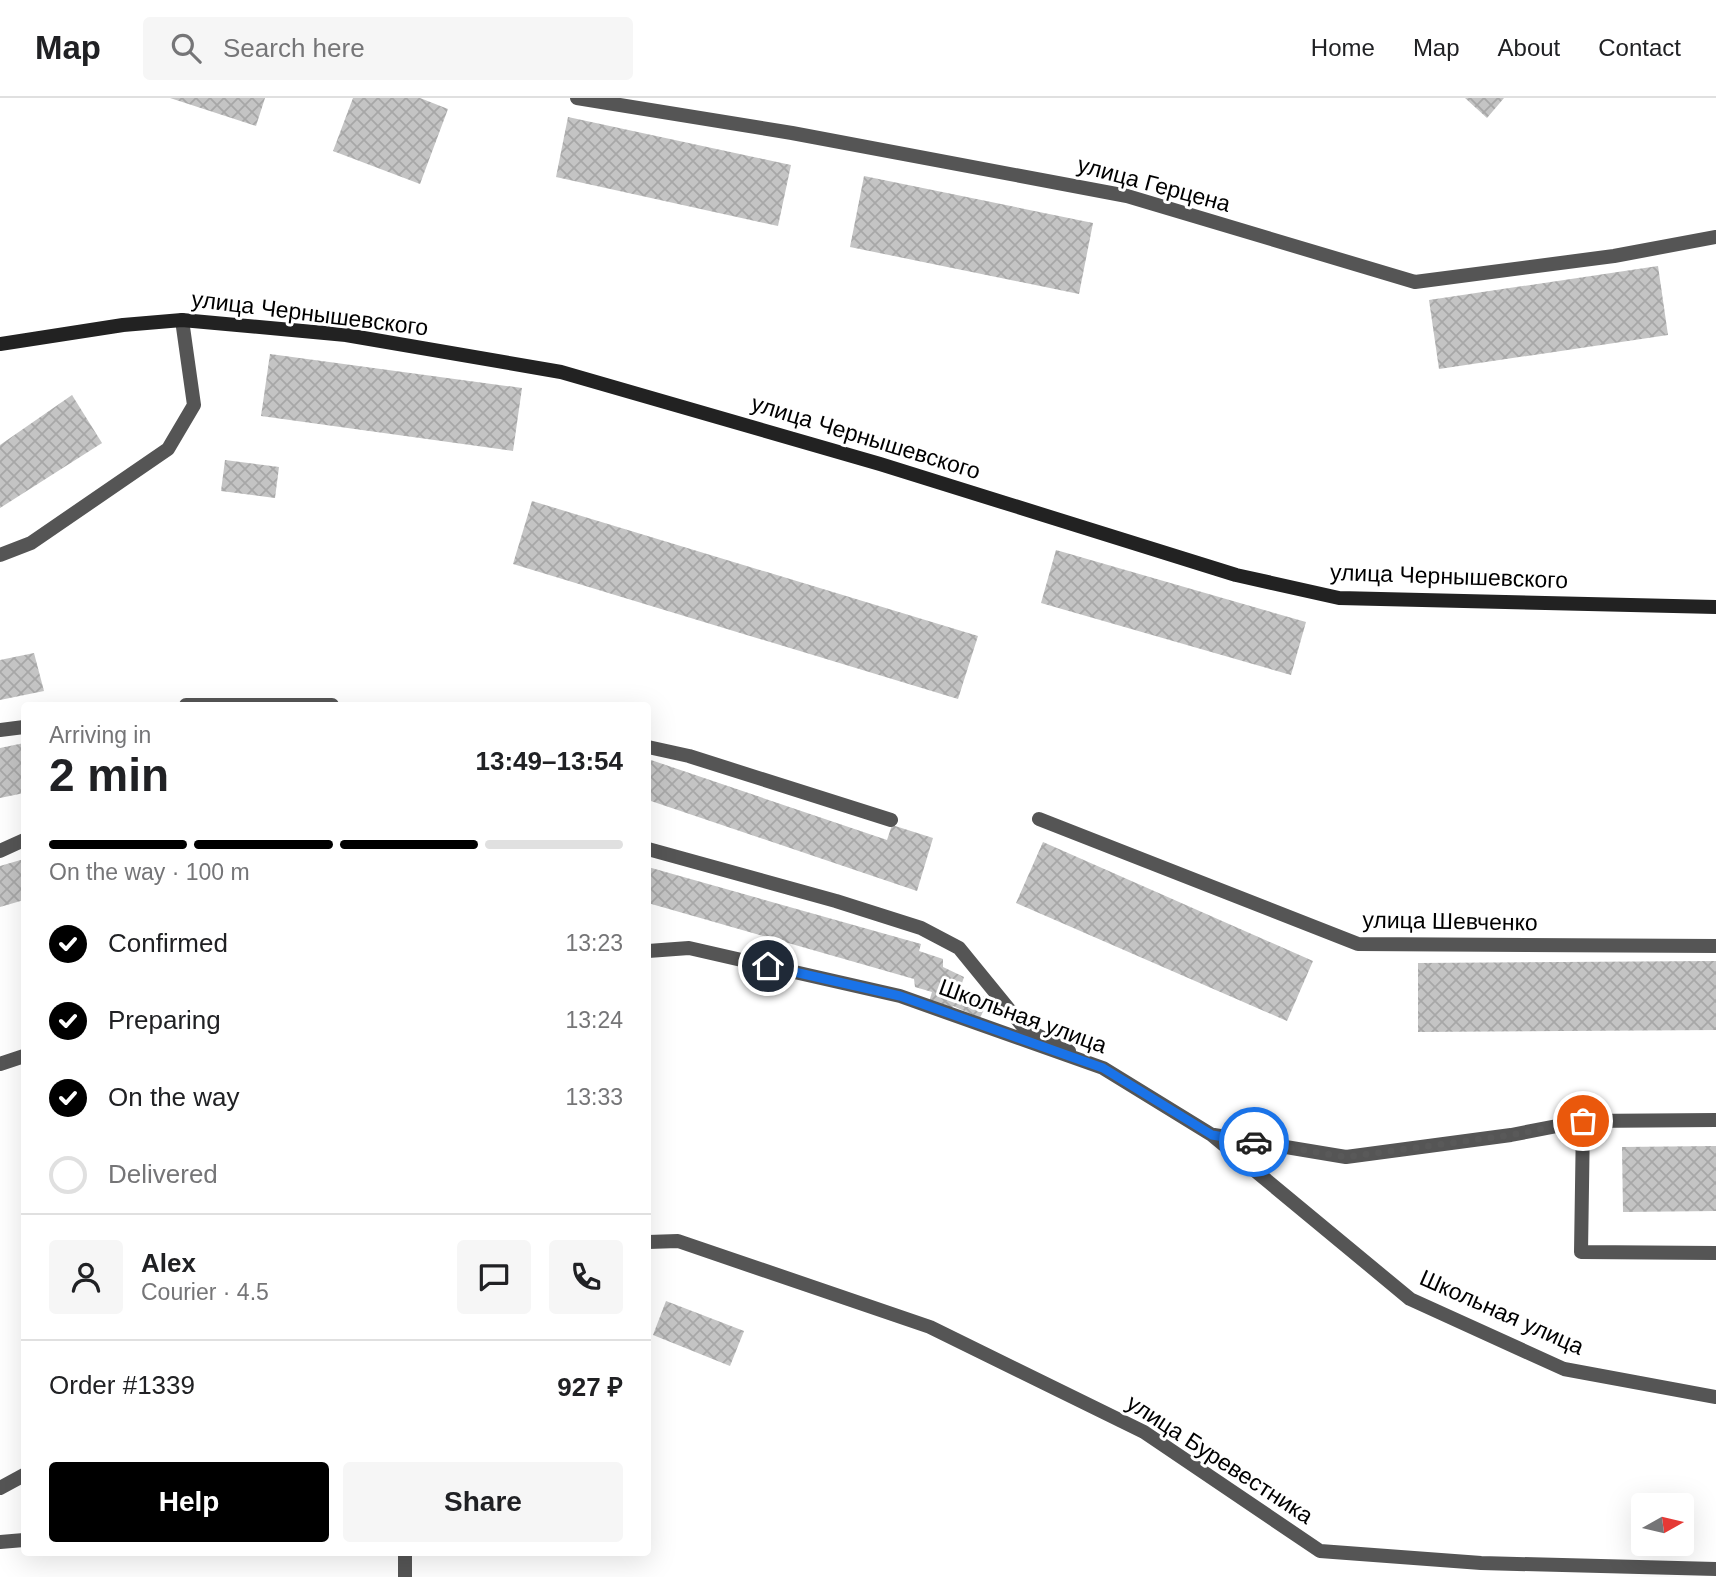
<!DOCTYPE html>
<html lang="en">
<head>
<meta charset="utf-8">
<style>
	:root { --surface:#fff; --page:#f6f6f6; --text:#202124; --muted:#757577; --line:#e0e0e0; --accent:#000 }
	body { margin:0; font-family:Arial,sans-serif; background:var(--page); color:var(--text); height:100vh; display:flex; flex-direction:column; font-size:26px; white-space:nowrap }
	* { box-sizing:border-box; margin:0 }
	p { font-size:23px; color:var(--muted) }
	.icon { flex:none; width:38px; height:38px; fill:none; stroke:currentColor; stroke-width:2; stroke-linecap:round; stroke-linejoin:round }
	.map { position:relative; flex:1; overflow:hidden }
	.panel { position:absolute; left:21px; top:604px; width:630px; height:854px; display:flex; flex-direction:column; background:var(--surface); border-radius:7px; box-shadow:0 7px 28px #0002 }
	.panel>* { flex:none }
	.needle { width:46px; rotate:82deg }
	.tools { position:absolute; left:1631px; top:1395px; display:grid; gap:14px }
	.tools a { display:grid; place-items:center; width:63px; height:63px; border-radius:7px; background:var(--surface); box-shadow:0 7px 28px #0002; font-size:35px }
	.pin { position:absolute; display:grid; place-items:center; width:60px; height:60px; color:#fff; margin:-30px; border:4px solid #fff; border-radius:50%; box-shadow:0 2px 7px #0007 }
	.courier { position:absolute; display:grid; place-items:center; width:70px; height:70px; margin:-35px; border:5px solid #1a73e8; border-radius:50%; background:#fff; color:#222; box-shadow:0 2px 9px #0007 }
	.head em { font-style:normal; font-weight:600 }
	.head div { display:flex; flex-direction:column-reverse }
	.head { display:flex; align-items:center; justify-content:space-between; height:119px; padding:0 28px }
	h1 { font-size:46px; font-weight:600; line-height:52px }
	.bar { display:grid; grid-template-columns:repeat(4,1fr); gap:10px 7px; align-content:center; height:84px; padding:0 28px }
	.bar i { height:9px; border-radius:5px; background:var(--line) }
	.bar .active { background:var(--accent) }
	.bar p { grid-column:span 4 }
	.line { display:flex; align-items:center; gap:18px; padding:0 28px; border-top:2px solid var(--line) }
	.line div { flex:1 }
	.round { display:grid; place-items:center; flex:none; width:74px; height:74px; border-radius:7px; background:var(--page) }
	ol { padding:0 28px; list-style:none }
	li { display:flex; align-items:center; gap:21px; height:77px }
	li p { margin-inline-start:auto }
	li .icon { padding:7px; border-radius:50%; background:var(--accent); color:#fff; stroke-width:4 }
	li:last-child { color:var(--muted) }
	li i { width:38px; height:38px; border:4px solid var(--line); border-radius:50% }
	.action { display:flex; gap:14px; margin-top:auto; padding:14px 28px }
	.action a { flex:1; height:80px; border-radius:7px; background:var(--accent); color:#fff; font-size:28px; font-weight:600; line-height:80px; text-align:center }
	.action a+a { background:var(--page); color:var(--text) }
	header { display:flex; align-items:center; gap:42px; box-sizing:border-box; height:98px; padding:0 35px; background:var(--surface); border-bottom:2px solid var(--line) }
	header strong { font-size:33px }
	nav { display:flex; gap:38px; margin-inline-start:auto; font-size:24px }
	.search { width:490px; height:63px; background:var(--page); display:flex; align-items:center; gap:18px; box-sizing:border-box; padding:0 24px; border-radius:7px; color:var(--muted); font-size:26px }
	.map>svg:first-child { display:block }
</style>
</head>
<body>
<header>
<strong>Map</strong>
<div class="search"><svg class="icon" aria-label="search" viewBox="0 0 24 24"><circle cx="10" cy="10" r="6"/><path d="M15 15l6 6"/></svg>Search here</div>
<nav><a>Home</a><a>Map</a><a>About</a><a>Contact</a></nav>
</header>
<div class="map">
<svg width="1716" height="1479" viewBox="0 0 1716 1479">
	<defs>
		<pattern id="building-cross-hatch" width="8" height="8" patternUnits="userSpaceOnUse" patternTransform="scale(1.75)"><rect width="8" height="8" fill="#c4c4c4"/><path d="M0 0l8 8M0 8l8-8" fill="none" stroke="#a7a7a7"/></pattern>
	</defs>
	<rect width="100%" height="100%" fill="#fff"/>
	<path fill="url(#building-cross-hatch)" d="M 170,0 L 265,0 L 256,28 Z
		M 353,0 L 420,0 L 448,11 L 420,86 L 333,53 Z
		M 1465,0 L 1504,0 L 1487,20 Z
		M 568,19 L 791,67 L 778,128 L 556,79 Z
		M 864,78 L 1093,125 L 1079,196 L 850,149 Z
		M 1658,168 L 1668,237 L 1439,271 L 1429,202 Z
		M 270,256 L 522,290 L 513,353 L 261,318 Z
		M 72,297 L 102,345 L 0,410 L 0,347 Z
		M 225,362 L 279,369 L 275,400 L 221,393 Z
		M 532,403 L 978,538 L 958,601 L 513,466 Z
		M 1056,452 L 1306,524 L 1291,577 L 1041,505 Z
		M 34,555 L 44,593 L 0,602 L 0,562 Z
		M 24,645 L 24,695 L 0,700 L 0,650 Z
		M 648,661 L 887,742 L 892,727 L 933,740 L 917,793 L 648,702 Z
		M 1043,744 L 1313,863 L 1287,923 L 1016,805 Z
		M 24,761 L 24,802 L 0,809 L 0,768 Z
		M 648,769 L 921,846 L 919,853 L 943,861 L 943,869 L 964,879 L 961,888 L 989,901 L 980,920 L 953,908 L 950,912 L 929,904 L 932,894 L 915,889 L 914,881 L 648,805 Z
		M 1716,863 L 1716,932 L 1418,934 L 1418,865 Z
		M 1716,1048 L 1716,1113 L 1623,1114 L 1622,1049 Z
		M 666,1203 L 744,1233 L 730,1268 L 653,1237 Z"/>
	<g fill="none" stroke-linecap="round" stroke-linejoin="round">
		<path stroke="#555" stroke-width="14" d="M 0,457 L 31,445 L 168,351 L 194,307 L 182,222
			M 186,607 L 332,607
			M 0,632 L 24,629
			M 648,649 L 689,658 L 891,722
			M 648,751 L 836,803 L 921,830 L 959,850 L 1025,931 L 1069,953
			M 0,753 L 24,742
			M 1583,1023 L 1581,1154 L 1716,1155
			M 0,1444 L 24,1442
			M 405,1479 L 405,1454"/>
		<path stroke="#555" stroke-width="14" d="M 577,0 L 792,35 L 1127,98 L 1415,184 L 1614,158 L 1716,139
			M 1039,721 L 1358,846 L 1716,848
			M 648,853 L 689,850 L 900,898 L 1103,970 L 1212,1037 L 1410,1201 L 1564,1271 L 1716,1299
			M 0,966 L 24,958
			M 1214,1037 L 1346,1059 L 1511,1037 L 1583,1023 L 1716,1022
			M 648,1144 L 678,1143 L 930,1229 L 1144,1334 L 1320,1453 L 1481,1465 L 1716,1471
			M 0,1390 L 24,1377"/>
		<path stroke="#222" stroke-width="14" d="M 0,246 L 123,227 L 182,222 L 346,237 L 561,274 L 880,366 L 1236,477 L 1339,500 L 1716,509"/>
	</g>
	<g fill="none" stroke-linecap="round" stroke-linejoin="round">
		<path stroke="#595959" stroke-width="7" stroke-dasharray="0 12.6" d="M 1254,1044 L 1346,1059 L 1511,1037 L 1583,1023"/>
		<path stroke="#1a73e8" stroke-width="9" d="M 768,868 L 900,898 L 1103,970 L 1212,1037 L 1254,1044"/>
	</g>
	<g text-anchor="middle" dominant-baseline="central" stroke-width="6" stroke-linejoin="round" paint-order="stroke">
		<g font-size="23" fill="#000" stroke="#fff">
			<text transform="translate(1154 86) rotate(15)">улица Герцена</text>
			<text transform="translate(310 215) rotate(7)">улица Чернышевского</text>
			<text transform="translate(866 339) rotate(17)">улица Чернышевского</text>
			<text transform="translate(1449 478) rotate(2)">улица Чернышевского</text>
			<text transform="translate(1450 823) rotate(1)">улица Шевченко</text>
			<text transform="translate(1023 918) rotate(20)">Школьная улица</text>
			<text transform="translate(1502 1214) rotate(24)">Школьная улица</text>
			<text transform="translate(1220 1361) rotate(33)">улица Буревестника</text>
		</g>
	</g>
</svg>
<div class="tools">
<a><svg class="needle" viewBox="-14 -14 28 28"><path d="M0-13l5 13h-10z" fill="#e53935"/><path d="M0 13l5-13h-10z" fill="#757577"/></svg></a>
</div>
<div class="pin" style="left:1583px;top:1023px;background:#ea580c"><svg class="icon" aria-label="bag" viewBox="0 0 24 24"><path d="M5 8h14l-1 12H6zM9 8a3 3 0 0 1 6 0"/></svg></div>
<div class="pin" style="left:768px;top:868px;background:#1f2937"><svg class="icon" aria-label="home" viewBox="0 0 24 24"><path d="M3 11l9-7 9 7M6 9v11h12V9"/></svg></div>
<div class="courier" style="left:1254px;top:1044px"><svg class="icon" aria-label="car" viewBox="0 0 24 24"><path d="M5 17H2v-5l4-1 3-4h7l3 4 3 1v5h-3M9 17h6M6 11h13"/><circle cx="7" cy="17" r="2"/><circle cx="17" cy="17" r="2"/></svg></div>
<section class="panel">
<div class="head"><div><h1>2 min</h1><p>Arriving in</p></div><em>13:49–13:54</em></div>
<div class="bar"><i class="active"></i><i class="active"></i><i class="active"></i><i></i><p>On the way · 100 m</p></div>
<ol>
<li><svg class="icon" aria-label="check" viewBox="0 0 24 24"><path d="M5 12l5 5 9-10"/></svg>Confirmed<p>13:23</p></li>
<li><svg class="icon" aria-label="check" viewBox="0 0 24 24"><path d="M5 12l5 5 9-10"/></svg>Preparing<p>13:24</p></li>
<li><svg class="icon" aria-label="check" viewBox="0 0 24 24"><path d="M5 12l5 5 9-10"/></svg>On the way<p>13:33</p></li>
<li><i></i>Delivered</li>
</ol>
<div class="line" style="height:126px"><a class="round"><svg class="icon" aria-label="person" viewBox="0 0 24 24"><circle cx="12" cy="8" r="4"/><path d="M4 21q1-7 8-7t8 7"/></svg></a><div><b>Alex</b><p>Courier · 4.5</p></div><a class="round"><svg class="icon" aria-label="chat" viewBox="0 0 24 24"><path d="M4 5h16v11H9l-5 4z"/></svg></a><a class="round"><svg class="icon" aria-label="phone" viewBox="0 0 24 24"><path d="M5 4h4l2 5-3 2q2 4 5 5l2-3 5 2v4C11 20 4 13 5 4z"/></svg></a></div>
<div class="line" style="height:91px"><div>Order #1339</div><b>927 ₽</b></div>
<div class="action"><a>Help</a><a>Share</a></div>
</section>
</div>
</body>
</html>
